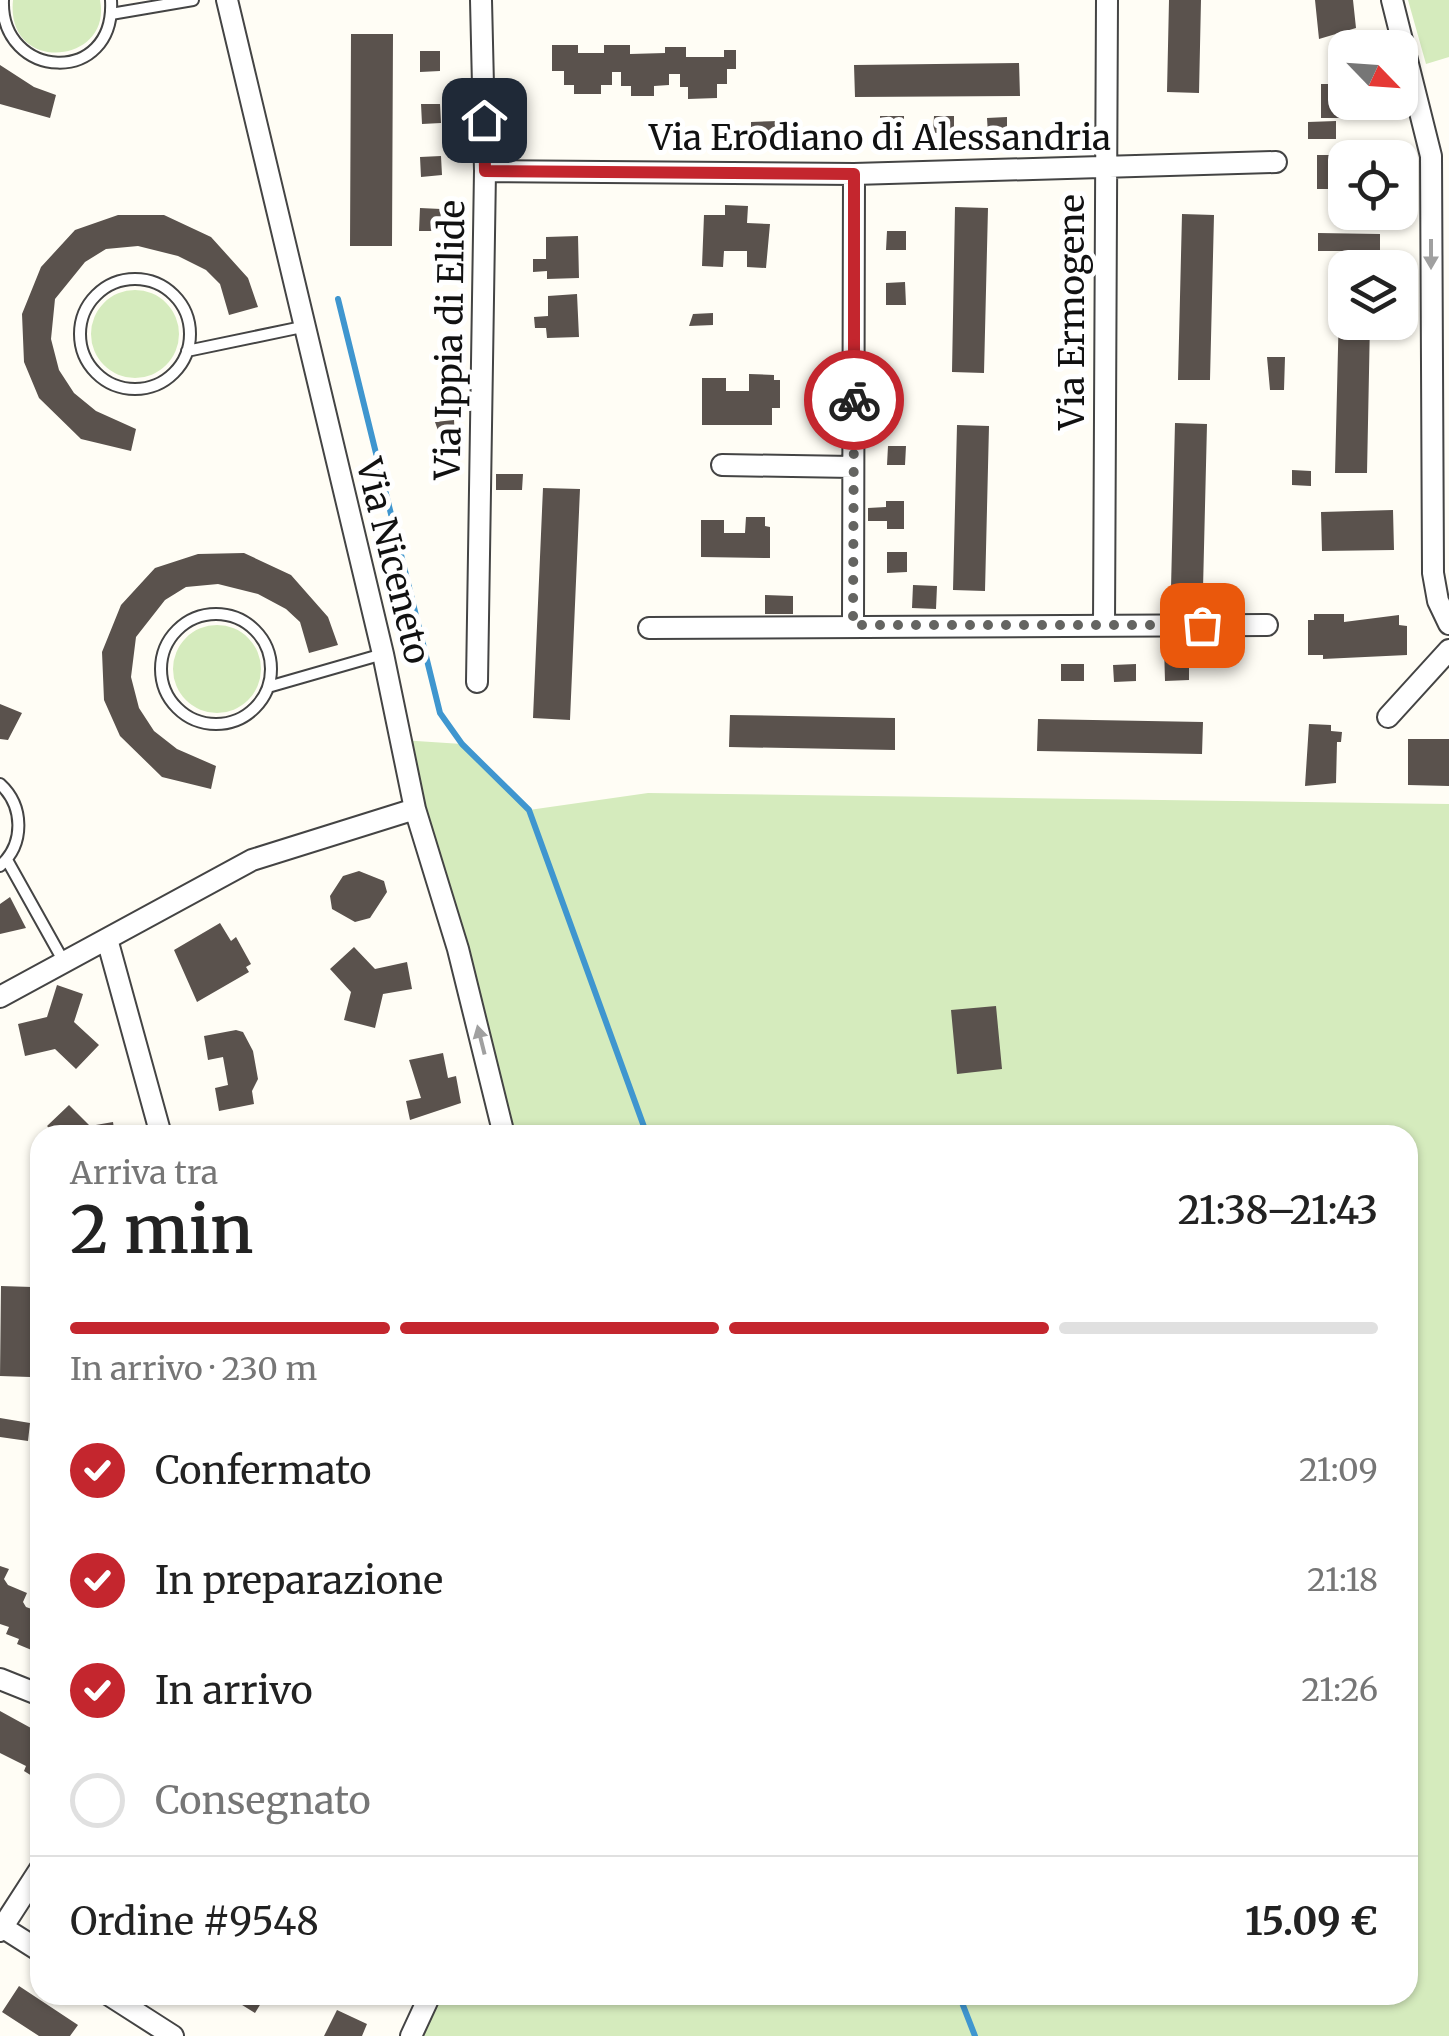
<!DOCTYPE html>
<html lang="it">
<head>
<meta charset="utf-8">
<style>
	:root { --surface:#fff; --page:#f6f6f6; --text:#222; --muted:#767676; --line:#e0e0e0; --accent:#c4262e }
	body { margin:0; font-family:Merriweather,serif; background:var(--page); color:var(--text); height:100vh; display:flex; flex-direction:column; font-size:38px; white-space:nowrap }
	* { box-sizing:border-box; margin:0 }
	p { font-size:32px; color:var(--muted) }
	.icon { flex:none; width:55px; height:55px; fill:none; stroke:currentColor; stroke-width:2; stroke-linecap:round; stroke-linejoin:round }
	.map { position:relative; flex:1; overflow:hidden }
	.side { position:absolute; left:30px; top:1125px; width:1388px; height:880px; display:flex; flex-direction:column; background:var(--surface); border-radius:30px; box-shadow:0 2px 8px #0004 }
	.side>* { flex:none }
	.needle { width:65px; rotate:115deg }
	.buttons { position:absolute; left:1328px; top:30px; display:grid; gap:20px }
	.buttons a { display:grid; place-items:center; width:90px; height:90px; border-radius:20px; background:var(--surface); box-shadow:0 2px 8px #0004; font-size:50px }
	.pin { position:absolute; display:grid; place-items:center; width:85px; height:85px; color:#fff; margin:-42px; border-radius:20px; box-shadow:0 5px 15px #0006 }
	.courier { position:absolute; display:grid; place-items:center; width:100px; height:100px; margin:-50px; border:8px solid #c4262e; border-radius:50%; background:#fff; color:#222; box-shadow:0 2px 12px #0007 }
	.headline em { font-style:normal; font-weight:600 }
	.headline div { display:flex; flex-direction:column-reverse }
	.headline { display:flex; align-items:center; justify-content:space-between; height:170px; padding:0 40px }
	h1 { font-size:65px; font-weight:600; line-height:75px }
	.bar { display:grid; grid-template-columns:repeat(4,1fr); gap:15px 10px; align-content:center; height:120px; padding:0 40px }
	.bar i { height:12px; border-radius:8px; background:var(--line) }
	.bar .current { background:var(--accent) }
	.bar p { grid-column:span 4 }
	.line { display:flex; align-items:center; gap:25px; padding:0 40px; border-top:2px solid var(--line) }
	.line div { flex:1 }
	ol { padding:0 40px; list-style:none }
	li { display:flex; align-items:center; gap:30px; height:110px }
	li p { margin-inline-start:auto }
	li .icon { padding:10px; border-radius:50%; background:var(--accent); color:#fff; stroke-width:4 }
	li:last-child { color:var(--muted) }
	li i { width:55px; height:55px; border:5px solid var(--line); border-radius:50% }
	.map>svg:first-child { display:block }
</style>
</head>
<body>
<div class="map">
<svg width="1449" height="2036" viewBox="0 0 1449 2036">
	<rect width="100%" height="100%" fill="#fffdf5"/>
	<path fill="#d5ebbd" d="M 13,0 L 100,0 C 113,65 5,75 13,0 Z
		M 1408,0 L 1449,0 L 1449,57 L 1426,64 Z
		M91 334a44 44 0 1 1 88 0a44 44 0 1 1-88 0Z
		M173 669a44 44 0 1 1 88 0a44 44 0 1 1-88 0Z
		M 401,740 L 462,744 L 529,810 L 648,793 L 1449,804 L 1449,2036 L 411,2036 L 430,1995 L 1408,1995 L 1408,1135 L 504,1135 Z"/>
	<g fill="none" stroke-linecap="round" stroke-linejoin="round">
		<path stroke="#3f96cf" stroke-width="6" d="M 338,299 L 440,713 L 462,744 L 529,810 L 647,1135
			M 959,1995 L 975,2036"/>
	</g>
	<path fill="#5a524d" d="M 1169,0 L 1201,0 L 1199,93 L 1167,92 Z
		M 1315,0 L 1353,0 L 1356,28 L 1319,39 Z
		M 351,34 L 393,34 L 392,246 L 350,246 Z
		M 552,45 L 578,45 L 578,53 L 604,53 L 604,45 L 630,45 L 630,54 L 665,53 L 665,47 L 686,47 L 686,57 L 724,57 L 724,50 L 736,50 L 736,69 L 727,69 L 727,84 L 717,84 L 717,98 L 688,99 L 688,87 L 680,87 L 680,74 L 669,74 L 669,85 L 654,86 L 654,96 L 631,96 L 631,86 L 621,86 L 621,72 L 612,72 L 612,85 L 601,85 L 601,94 L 574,94 L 574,85 L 564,85 L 564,71 L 552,71 Z
		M 420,51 L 440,51 L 440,71 L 420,72 Z
		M 1019,63 L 1020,96 L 855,97 L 854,65 Z
		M 0,65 L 34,87 L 56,95 L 50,118 L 0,104 Z
		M 1321,84 L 1345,84 L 1345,102 L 1370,102 L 1370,107 L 1377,106 L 1377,118 L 1321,118 Z
		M 421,104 L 440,104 L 441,123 L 422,124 Z
		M 880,116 L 904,116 L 904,134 L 881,134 Z
		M 934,116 L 954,116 L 954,133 L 933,133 Z
		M 1007,117 L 1007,133 L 988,134 L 987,118 Z
		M 778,121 L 778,140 L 751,141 L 751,122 Z
		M 1336,121 L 1336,139 L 1308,139 L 1308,122 Z
		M 1317,155 L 1341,155 L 1345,160 L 1345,189 L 1317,189 Z
		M 441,156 L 442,175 L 421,177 L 420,157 Z
		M 725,205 L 748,206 L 747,223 L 770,224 L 766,268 L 747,267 L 747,251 L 724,251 L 723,267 L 702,266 L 704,215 L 725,215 Z
		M 955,207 L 988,208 L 984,373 L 952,372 Z
		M 420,208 L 441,209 L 440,231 L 419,231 Z
		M 1182,214 L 1214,215 L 1210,380 L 1178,380 Z
		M 118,215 L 164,215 L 211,237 L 248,278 L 258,307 L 229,315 L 220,284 L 206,270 L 178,256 L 138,246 L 106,249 L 85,262 L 55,299 L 51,339 L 59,370 L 74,393 L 96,411 L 136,429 L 131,451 L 81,439 L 39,398 L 24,362 L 22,314 L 41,267 L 75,230 Z
		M 887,231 L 906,231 L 906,250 L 886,250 Z
		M 1318,233 L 1380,234 L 1380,251 L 1318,251 Z
		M 578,236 L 579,278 L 547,279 L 547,271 L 533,272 L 533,259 L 546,259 L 546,237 Z
		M 905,282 L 906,305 L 886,305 L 886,283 Z
		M 577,294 L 579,337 L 547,338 L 546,328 L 535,328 L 534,317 L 548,316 L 548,296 Z
		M 1339,307 L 1345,307 L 1345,322 L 1370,322 L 1367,473 L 1335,473 Z
		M 713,313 L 713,325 L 689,326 L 693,314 Z
		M 1267,357 L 1285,357 L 1284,390 L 1270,390 Z
		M 868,363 L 887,363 L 887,377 L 868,377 Z
		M 749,374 L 774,375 L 774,380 L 780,380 L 780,408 L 772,408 L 772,425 L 702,425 L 702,378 L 726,378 L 726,391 L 749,391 Z
		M 871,407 L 889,407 L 889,426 L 871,426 Z
		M 454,420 L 455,438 L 441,439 L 435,422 Z
		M 1175,423 L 1207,424 L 1203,589 L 1171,588 Z
		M 957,425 L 989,426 L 985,591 L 953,590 Z
		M 888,446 L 906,446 L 905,465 L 887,465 Z
		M 1292,470 L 1311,471 L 1311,486 L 1292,485 Z
		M 496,474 L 523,474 L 522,490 L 496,490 Z
		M 543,488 L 580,489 L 570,720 L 533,718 Z
		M 886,501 L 904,501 L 904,529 L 887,529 L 887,521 L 868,521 L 868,508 L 886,507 Z
		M 1393,510 L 1394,550 L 1322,551 L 1321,512 Z
		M 746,517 L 765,517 L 765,526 L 770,527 L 770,558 L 701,557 L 701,520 L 724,520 L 724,533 L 745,533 Z
		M 887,552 L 907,552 L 907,572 L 887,573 Z
		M 244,553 L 291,575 L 328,617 L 338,645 L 309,653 L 300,622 L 286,609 L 258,594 L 218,584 L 186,587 L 165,600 L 136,637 L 131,677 L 139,708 L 154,731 L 177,749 L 216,766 L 211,789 L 162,777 L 120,736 L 104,700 L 102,652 L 121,605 L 155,568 L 198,554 Z
		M 913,585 L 937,586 L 936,609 L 912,608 Z
		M 765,595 L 793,596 L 793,614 L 765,614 Z
		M 1314,614 L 1344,614 L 1344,622 L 1399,615 L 1399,625 L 1407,626 L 1407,655 L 1323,659 L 1323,655 L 1308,655 L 1308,620 L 1314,620 Z
		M 1179,645 L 1179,665 L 1189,665 L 1189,680 L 1165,681 L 1164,646 Z
		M 1061,664 L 1084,664 L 1084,681 L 1061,681 Z
		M 1136,664 L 1136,681 L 1114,682 L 1113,665 Z
		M 0,704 L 22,713 L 8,740 L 0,739 Z
		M 730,715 L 895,718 L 895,750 L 729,747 Z
		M 1038,719 L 1203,722 L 1202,754 L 1037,751 Z
		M 1309,724 L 1331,725 L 1331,731 L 1342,732 L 1341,742 L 1337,742 L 1336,783 L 1305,786 Z
		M 1408,739 L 1449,739 L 1449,786 L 1408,785 Z
		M 359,871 L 384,881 L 387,892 L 370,918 L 355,922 L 332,909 L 330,896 L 343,876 Z
		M 10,897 L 26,928 L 0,934 L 0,904 Z
		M 220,923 L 231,941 L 236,937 L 251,964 L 246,967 L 249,972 L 197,1002 L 174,950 Z
		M 354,947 L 375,969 L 407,962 L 412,989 L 383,994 L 375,1028 L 344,1020 L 351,992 L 330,969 Z
		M 57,985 L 83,994 L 74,1022 L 99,1045 L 76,1069 L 55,1049 L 25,1056 L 18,1024 L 47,1017 Z
		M 996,1006 L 1002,1069 L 957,1074 L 951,1010 Z
		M 236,1030 L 243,1032 L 253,1051 L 258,1079 L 252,1091 L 254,1104 L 219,1111 L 215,1088 L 228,1085 L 223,1057 L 208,1060 L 204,1036 Z
		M 443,1053 L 448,1078 L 456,1076 L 461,1103 L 410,1120 L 406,1101 L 421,1098 L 409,1060 Z
		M 69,1105 L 90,1126 L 113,1122 L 115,1135 L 56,1135 L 47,1126 Z
		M 1,1286 L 32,1287 L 30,1377 L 0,1376 Z
		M 0,1418 L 30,1423 L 28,1441 L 0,1437 Z
		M 0,1566 L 9,1569 L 4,1579 L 8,1585 L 27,1593 L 23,1602 L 26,1607 L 40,1612 L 40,1638 L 34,1651 L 17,1644 L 19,1639 L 6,1634 L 9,1627 L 0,1624 Z
		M 0,1711 L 40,1733 L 40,1781 L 24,1771 L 26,1766 L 0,1753 Z
		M 19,1986 L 78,2025 L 70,2036 L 39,2036 L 2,2012 Z
		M 226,1995 L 266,1995 L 255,2013 Z
		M 337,2010 L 367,2024 L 362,2036 L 324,2036 Z"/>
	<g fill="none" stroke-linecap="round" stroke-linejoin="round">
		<g stroke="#444" stroke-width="14">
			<path id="service" d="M 3,0 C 0,80 116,87 111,0
				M 111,14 L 193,0
				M80 334a55 55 0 1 1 110 0a55 55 0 1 1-110 0Z
				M 187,351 L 302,327
				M161 669a55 55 0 1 1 110 0a55 55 0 1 1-110 0Z
				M 268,687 L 383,654
				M 0,784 C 24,806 25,844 0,866
				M 7,860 L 64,962"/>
		</g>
		<g stroke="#444" stroke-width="24">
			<path id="minor" d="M 227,0 L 383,654 L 415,809 L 458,949 L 504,1135
				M 1392,0 L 1431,156 L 1433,573 L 1438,601 L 1449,624
				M 485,171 L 854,174 L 1276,162
				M 722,465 L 853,467
				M 853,625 L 854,174
				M 1104,625 L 1107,0
				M 649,628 L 1267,625
				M 477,682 L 485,171 L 481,0
				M 1388,717 L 1449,650
				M 107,939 L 161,1135
				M 0,997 L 252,860 L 415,809
				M 0,1679 L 40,1695
				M 2,1927 L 40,1951
				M 0,1931 L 40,1869
				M 109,1995 L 173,2036
				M 411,2036 L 430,1995"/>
		</g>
		<use href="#service" stroke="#fff" stroke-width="10"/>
		<use href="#minor" stroke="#fff" stroke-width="20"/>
	</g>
	<defs><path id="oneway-solid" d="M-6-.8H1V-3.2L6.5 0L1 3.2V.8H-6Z" transform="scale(2.5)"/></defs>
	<g fill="#a0a0a0">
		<use href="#oneway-solid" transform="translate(1431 254) rotate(90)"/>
		<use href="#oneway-solid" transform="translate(481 1040) rotate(-104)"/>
	</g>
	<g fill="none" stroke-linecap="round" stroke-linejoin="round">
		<path stroke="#646461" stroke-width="10" stroke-dasharray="0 18" d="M 854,400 L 853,625 L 1202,625"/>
		<path stroke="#c4262e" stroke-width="12" d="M 484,120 L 485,171 L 854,174 L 854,400"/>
	</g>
	<g text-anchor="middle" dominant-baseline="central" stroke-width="10" stroke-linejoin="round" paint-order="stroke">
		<g font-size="35" fill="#111" stroke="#fff">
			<text x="880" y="138">Via Erodiano di Alessandria</text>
			<text transform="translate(1072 312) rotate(-90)">Via Ermogene</text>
			<text transform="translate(450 340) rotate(-89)">Via Ippia di Elide</text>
			<text transform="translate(393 561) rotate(76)">Via Niceneto</text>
		</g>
	</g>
</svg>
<div class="buttons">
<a><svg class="needle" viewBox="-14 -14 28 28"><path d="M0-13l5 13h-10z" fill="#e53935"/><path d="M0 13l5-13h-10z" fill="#767676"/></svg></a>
<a><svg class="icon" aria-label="locate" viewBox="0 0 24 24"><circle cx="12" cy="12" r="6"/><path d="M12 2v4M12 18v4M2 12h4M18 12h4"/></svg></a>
<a><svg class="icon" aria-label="layers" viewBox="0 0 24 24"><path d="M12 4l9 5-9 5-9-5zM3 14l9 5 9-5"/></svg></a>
</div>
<div class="pin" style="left:1202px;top:625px;background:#ea580c"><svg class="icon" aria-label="bag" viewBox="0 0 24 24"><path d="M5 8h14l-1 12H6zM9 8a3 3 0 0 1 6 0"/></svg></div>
<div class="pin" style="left:484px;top:120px;background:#1f2937"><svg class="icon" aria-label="home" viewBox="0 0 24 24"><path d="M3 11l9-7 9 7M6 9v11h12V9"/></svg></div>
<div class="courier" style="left:854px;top:400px"><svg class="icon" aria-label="bike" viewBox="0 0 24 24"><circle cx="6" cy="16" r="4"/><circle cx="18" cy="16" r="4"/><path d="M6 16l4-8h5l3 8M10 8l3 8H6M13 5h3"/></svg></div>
<section class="side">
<div class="headline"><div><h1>2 min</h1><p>Arriva tra</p></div><em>21:38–21:43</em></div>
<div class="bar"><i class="current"></i><i class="current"></i><i class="current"></i><i></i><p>In arrivo · 230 m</p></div>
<ol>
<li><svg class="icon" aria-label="check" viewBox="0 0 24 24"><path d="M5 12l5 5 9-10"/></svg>Confermato<p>21:09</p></li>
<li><svg class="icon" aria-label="check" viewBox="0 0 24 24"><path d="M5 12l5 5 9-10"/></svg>In preparazione<p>21:18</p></li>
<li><svg class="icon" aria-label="check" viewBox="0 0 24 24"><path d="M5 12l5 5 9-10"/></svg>In arrivo<p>21:26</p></li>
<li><i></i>Consegnato</li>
</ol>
<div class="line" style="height:130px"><div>Ordine #9548</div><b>15.09 €</b></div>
</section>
</div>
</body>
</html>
